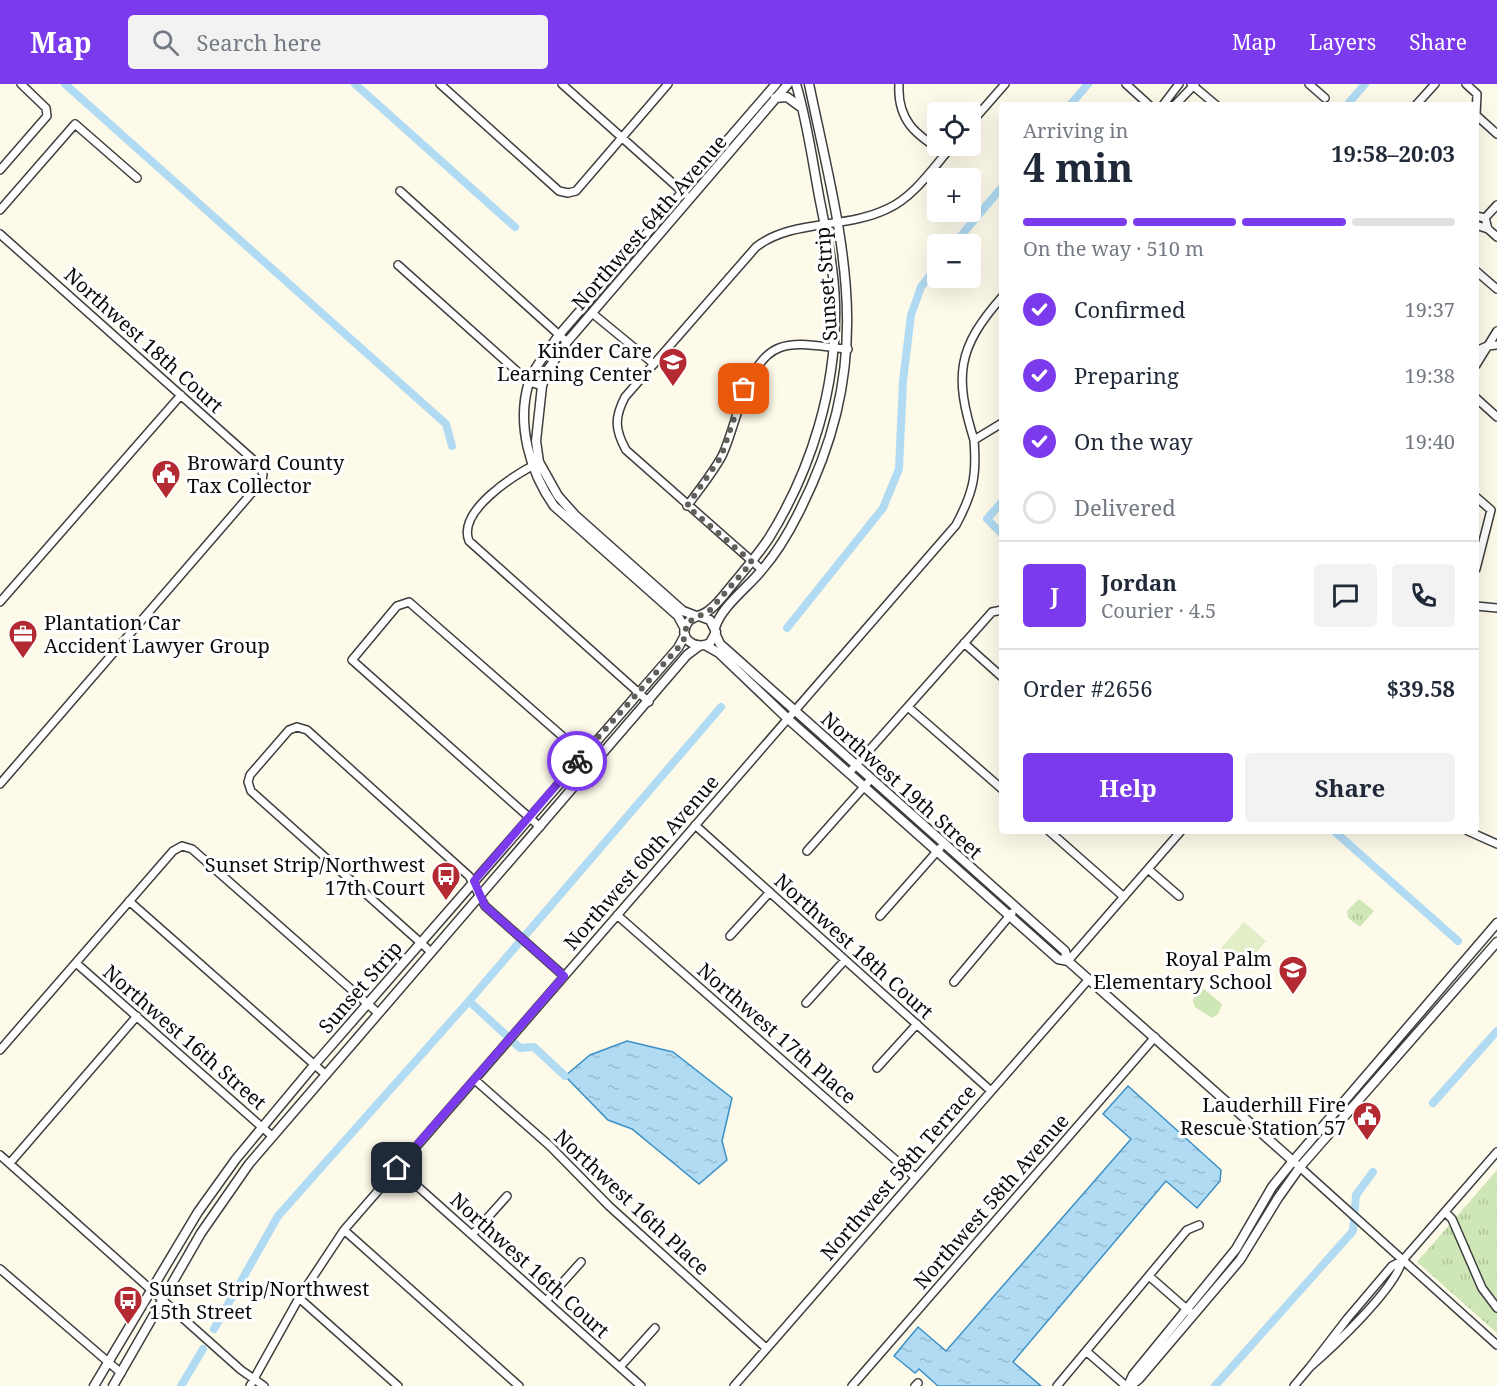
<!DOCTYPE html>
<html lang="en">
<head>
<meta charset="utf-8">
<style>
	:root { --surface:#fff; --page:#f2f2f3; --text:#1f2937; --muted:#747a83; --line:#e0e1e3; --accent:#7c3aed }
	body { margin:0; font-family:"Noto Serif",serif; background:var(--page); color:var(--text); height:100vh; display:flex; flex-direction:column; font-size:22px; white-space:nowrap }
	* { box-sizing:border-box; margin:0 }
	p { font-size:20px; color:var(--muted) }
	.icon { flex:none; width:33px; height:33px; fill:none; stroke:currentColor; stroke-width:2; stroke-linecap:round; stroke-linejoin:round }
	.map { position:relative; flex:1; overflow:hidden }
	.sheet { position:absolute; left:999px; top:18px; width:480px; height:732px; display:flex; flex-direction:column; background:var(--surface); border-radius:6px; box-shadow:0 6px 24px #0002 }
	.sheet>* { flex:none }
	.controls { position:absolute; left:927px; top:18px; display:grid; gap:12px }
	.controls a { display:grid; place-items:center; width:54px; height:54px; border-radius:6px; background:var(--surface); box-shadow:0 6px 24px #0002; font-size:30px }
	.pin { position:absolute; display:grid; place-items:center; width:51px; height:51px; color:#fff; margin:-26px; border-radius:12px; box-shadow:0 3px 9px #0006 }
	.courier { position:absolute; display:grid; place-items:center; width:60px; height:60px; margin:-30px; border:4px solid #7c3aed; border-radius:50%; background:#fff; color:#222; box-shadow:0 2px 8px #0007 }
	.head em { font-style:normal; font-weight:700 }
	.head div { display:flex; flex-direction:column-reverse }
	.head { display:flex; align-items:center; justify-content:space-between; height:102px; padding:0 24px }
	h1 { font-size:39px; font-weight:700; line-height:45px }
	.bar { display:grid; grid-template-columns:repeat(4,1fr); gap:9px 6px; align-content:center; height:72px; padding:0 24px }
	.bar i { height:8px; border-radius:4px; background:var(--line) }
	.bar .selected { background:var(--accent) }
	.bar p { grid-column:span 4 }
	.line { display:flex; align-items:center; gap:15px; padding:0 24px; border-top:2px solid var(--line) }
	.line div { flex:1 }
	.round { display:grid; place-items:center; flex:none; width:63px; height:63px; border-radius:6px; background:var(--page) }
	ol { padding:0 24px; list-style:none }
	li { display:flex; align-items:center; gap:18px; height:66px }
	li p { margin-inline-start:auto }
	li .icon { padding:6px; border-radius:50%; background:var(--accent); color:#fff; stroke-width:4 }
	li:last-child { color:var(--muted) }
	li i { width:33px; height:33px; border:3px solid var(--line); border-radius:50% }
	.primary-button { display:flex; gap:12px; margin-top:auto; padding:12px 24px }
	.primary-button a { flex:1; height:69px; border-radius:6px; background:var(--accent); color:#fff; font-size:24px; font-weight:700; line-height:69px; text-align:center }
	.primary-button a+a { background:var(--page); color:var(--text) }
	header { display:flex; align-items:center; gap:36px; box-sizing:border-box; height:84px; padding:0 30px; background:var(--accent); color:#fff }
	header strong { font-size:28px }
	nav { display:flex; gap:33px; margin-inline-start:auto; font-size:21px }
	.search { width:420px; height:54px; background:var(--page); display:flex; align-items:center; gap:15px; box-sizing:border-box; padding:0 21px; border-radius:6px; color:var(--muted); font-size:22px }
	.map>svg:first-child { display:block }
</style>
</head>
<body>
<header>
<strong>Map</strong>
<div class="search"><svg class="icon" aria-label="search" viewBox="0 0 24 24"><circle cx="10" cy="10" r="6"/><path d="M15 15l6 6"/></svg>Search here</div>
<nav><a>Map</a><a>Layers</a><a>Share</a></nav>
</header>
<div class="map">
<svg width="1497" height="1302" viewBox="0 0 1497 1302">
	<defs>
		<pattern id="park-tufts" width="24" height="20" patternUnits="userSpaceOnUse" patternTransform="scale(1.5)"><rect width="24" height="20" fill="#cfe6b6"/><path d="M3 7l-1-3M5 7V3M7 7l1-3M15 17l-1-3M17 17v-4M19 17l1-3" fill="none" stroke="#b0c49b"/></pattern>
		<pattern id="water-ripples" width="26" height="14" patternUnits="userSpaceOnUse" patternTransform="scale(1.5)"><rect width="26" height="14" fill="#b1dbf3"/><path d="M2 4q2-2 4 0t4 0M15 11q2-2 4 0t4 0" fill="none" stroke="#97bbcf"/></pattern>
	</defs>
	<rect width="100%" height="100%" fill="#fefaea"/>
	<path fill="#cfe6b6" d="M 1204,905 L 1222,920 L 1218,930 L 1212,934 L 1195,923 L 1193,917 L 1197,907 Z"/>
	<path fill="url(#park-tufts)" d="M 1359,815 L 1374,827 L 1360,843 L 1348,834 L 1347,827 Z
		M 1497,1086 L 1497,1249 L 1417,1178 Z"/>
	<path fill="#e1eec7" d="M 1244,838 L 1266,857 L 1243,884 L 1221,864 Z"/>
	<path fill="url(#water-ripples)" stroke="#3b91c7" stroke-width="1.5" d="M 627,957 L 673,968 L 732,1014 L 722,1057 L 727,1076 L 699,1100 L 632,1045 L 608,1036 L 565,992 L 590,971 Z
		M 1128,1002 L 1221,1086 L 1220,1097 L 1197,1124 L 1166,1097 L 1013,1278 L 1041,1302 L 938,1302 L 919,1285 L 915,1289 L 894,1272 L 918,1243 L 946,1267 L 1131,1055 L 1103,1030 Z"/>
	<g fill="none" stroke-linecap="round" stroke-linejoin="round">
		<path stroke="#b1dbf3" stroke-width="8" d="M 65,0 L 446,340 L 452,362
			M 355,0 L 515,143
			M 1070,21 L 1088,0
			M 1347,21 L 1365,0
			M 954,160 L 1002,103
			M 1002,418 L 987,435 L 1002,450
			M 787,544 L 883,424 L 899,385 L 903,297 L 911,231 L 921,203 L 938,181
			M 1334,747 L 1458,857
			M 469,917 L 520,964 L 534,963 L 565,992
			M 1433,1019 L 1497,947
			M 214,1245 L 278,1132 L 469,917 L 721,623
			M 181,1302 L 203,1265
			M 1215,1302 L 1353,1147 L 1356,1111 L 1373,1088"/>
		<g stroke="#3e3e3e" stroke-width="10">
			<path id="minor" d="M 440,0 L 559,107 L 568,109 L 576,107 L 668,0
				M 562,0 L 685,110
				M 899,0 C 897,37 916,51 945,69
				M 1126,0 L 1149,21
				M 1191,0 L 1216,21
				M 1309,0 L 1325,14
				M 1466,0 L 1477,10 L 1476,31 L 1497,50
				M 1163,21 L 1179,0
				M 1175,21 L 1195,0
				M 1416,21 L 1435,0
				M 970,40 L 1005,0
				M 0,86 L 47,32 L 46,24 L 21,0
				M 400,107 L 567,258
				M 0,126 L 75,40 L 137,94
				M 1476,132 L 1485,134
				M 1485,134 L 1497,121
				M 1476,141 L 1488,145 L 1485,134
				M 1488,145 L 1497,153
				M 0,150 L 259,381 L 263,390 L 262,397 L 0,700
				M 398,181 L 529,298 L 542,302
				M 1476,187 L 1497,205
				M 592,229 L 654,280
				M 1476,267 L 1487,262 L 1497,261
				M 1476,281 L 1497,247
				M 1476,314 L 1497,333
				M 974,356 C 954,292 957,264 1002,213
				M 538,379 C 514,391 457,427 469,457 L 649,618
				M 1476,413 L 1491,426 L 1476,485
				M 687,422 C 699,406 712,390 722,372 C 736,344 745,277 779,264 C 799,256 826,264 848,265
				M 762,486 L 626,366 C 615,346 614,334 625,313 L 756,163 C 792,135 846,145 887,125 C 914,113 933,84 952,62
				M 0,518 L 181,311
				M 1476,522 L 1497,524
				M 964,559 L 1002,593
				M 908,623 L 1002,705
				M 849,689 L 992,528 L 1002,526
				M 695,741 L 991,1007
				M 540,743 L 352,576 L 397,522 L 409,518 L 594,680
				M 1049,747 L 1124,813
				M 1468,747 L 1497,760
				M 807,767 L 871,695
				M 1148,785 L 1179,812
				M 129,817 L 325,990
				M 617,831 L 915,1093
				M 880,832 L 940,764
				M 730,852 L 770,808
				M 431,868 L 251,707 L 248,698 L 250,691 L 289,646 L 297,643 L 307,646 L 469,792 L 485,822 L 564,892
				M 1068,877 L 1181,747
				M 76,879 L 272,1052
				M 954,898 L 1012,829
				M 806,919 L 845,876
				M 0,966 L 173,767 L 182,762 L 192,765 L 378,929
				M 877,984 L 917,940
				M 475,996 L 550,1062 L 609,1122 L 766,1264
				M 0,1071 L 241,1286 L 264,1302
				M 1293,1077 L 1497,1261
				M 10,1079 L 137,932
				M 397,1084 L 641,1302
				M 1445,1128 L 1452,1135 L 1482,1204 L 1497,1224
				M 344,1146 L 519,1302
				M 472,1151 L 507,1112
				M 1402,1177 C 1394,1206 1334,1262 1310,1283 L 1347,1235 L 1392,1182 L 1402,1177 L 1497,1068
				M 0,1185 L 121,1289
				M 1149,1192 L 1190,1228
				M 299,1214 L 398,1302
				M 546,1217 L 581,1178
				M 1086,1267 L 1126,1302
				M 620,1283 L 655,1244
				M 250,1302 L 299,1214 L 344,1146 L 956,441 C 973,409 977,392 974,356 L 1002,339
				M 734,1302 L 1089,895
				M 852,1302 L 1155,953
				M 915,1302 L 918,1299
				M 1057,1302 L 1187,1146 L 1199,1141
				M 1294,1302 L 1310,1283"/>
		</g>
		<g stroke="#3e3e3e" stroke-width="11">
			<path id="tertiary" d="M 775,14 L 787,13 L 802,24
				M 696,532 L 683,527 L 575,431 L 558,412 L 539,378 L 536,357 L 542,302 L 547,287 L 567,258 L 788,0
				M 699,532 L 710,536 L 716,548 L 710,559 C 696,567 676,554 688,538 C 693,532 702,532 708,527 C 714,523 719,517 724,511 C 739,492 756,474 769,454 C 812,385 837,302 835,220 C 834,183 826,148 819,112 C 812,74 807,37 796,0
				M 715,544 C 721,523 747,504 761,487 C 775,471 788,450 798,430 C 879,272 843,162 809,0
				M 685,545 L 678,532 L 554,422 C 530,388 516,340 529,298 C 535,281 549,266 559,251 L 776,0
				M 715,549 L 720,560 L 728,567 L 1065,867 L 1068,877 L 1293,1077
				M 705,561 L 719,569 L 788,635 L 1058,875 L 1068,877
				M 94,1302 L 198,1128 L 236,1075 L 315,980 L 678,564 L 685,551
				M 113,1302 L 201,1149 L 249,1080 L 687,571 L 699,562
				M 1128,1302 L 1133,1291 L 1236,1165 L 1272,1103 L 1293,1077 L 1497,839
				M 1130,1302 L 1139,1295 L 1240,1176 L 1278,1114 L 1300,1083 L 1497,858"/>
		</g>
		<use href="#minor" stroke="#fff" stroke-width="7"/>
		<use href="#tertiary" stroke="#fff" stroke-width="8"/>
	</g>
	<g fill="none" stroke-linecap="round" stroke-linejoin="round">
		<path stroke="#605f59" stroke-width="6" stroke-dasharray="0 10.8" d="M 577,677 L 678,564 L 684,555 L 687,539 L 710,526 L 752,478 L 687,422 L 721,373 L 744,305"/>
		<path stroke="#7c3aed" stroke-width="8" d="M 397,1084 L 564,892 L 485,822 L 474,797 L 577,677"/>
	</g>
	<defs>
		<g id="school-pin" transform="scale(1.5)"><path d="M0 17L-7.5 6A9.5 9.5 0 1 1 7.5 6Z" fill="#b42a32" stroke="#fff"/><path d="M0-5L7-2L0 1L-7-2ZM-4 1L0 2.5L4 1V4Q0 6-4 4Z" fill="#fff"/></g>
		<g id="civic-pin" transform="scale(1.5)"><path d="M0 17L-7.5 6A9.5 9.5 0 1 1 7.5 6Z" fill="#b42a32" stroke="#fff"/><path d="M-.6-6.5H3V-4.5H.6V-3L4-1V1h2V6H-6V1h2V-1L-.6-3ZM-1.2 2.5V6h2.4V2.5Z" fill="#fff"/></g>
		<g id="office-pin" transform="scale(1.5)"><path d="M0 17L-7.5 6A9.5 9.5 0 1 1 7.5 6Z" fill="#b42a32" stroke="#fff"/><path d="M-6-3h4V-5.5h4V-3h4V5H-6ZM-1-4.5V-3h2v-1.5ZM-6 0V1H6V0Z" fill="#fff"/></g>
		<g id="bus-pin" transform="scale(1.5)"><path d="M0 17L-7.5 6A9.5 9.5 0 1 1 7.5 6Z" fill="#b42a32" stroke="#fff"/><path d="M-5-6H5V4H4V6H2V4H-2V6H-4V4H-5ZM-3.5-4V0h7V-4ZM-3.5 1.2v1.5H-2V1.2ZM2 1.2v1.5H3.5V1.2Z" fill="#fff"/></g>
	</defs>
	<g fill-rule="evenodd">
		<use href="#school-pin" x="673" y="278"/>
		<use href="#civic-pin" x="166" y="390"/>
		<use href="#office-pin" x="23" y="550"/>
		<use href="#bus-pin" x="446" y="792"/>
		<use href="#school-pin" x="1293" y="886"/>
		<use href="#civic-pin" x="1367" y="1032"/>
		<use href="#bus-pin" x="128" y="1216"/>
	</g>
	<g text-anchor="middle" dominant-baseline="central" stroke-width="6" stroke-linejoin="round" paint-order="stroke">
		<g font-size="20" fill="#0b0b0b" stroke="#fff">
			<text transform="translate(649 138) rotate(-49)">Northwest 64th Avenue</text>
			<text transform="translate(826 200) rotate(-94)">Sunset Strip</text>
			<text transform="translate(144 256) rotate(42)">Northwest 18th Court</text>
			<text transform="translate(902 701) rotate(42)">Northwest 19th Street</text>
			<text transform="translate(641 778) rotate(-49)">Northwest 60th Avenue</text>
			<text transform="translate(854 862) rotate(42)">Northwest 18th Court</text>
			<text transform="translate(360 903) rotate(-49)">Sunset Strip</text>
			<text transform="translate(777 949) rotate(41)">Northwest 17th Place</text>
			<text transform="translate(185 953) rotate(41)">Northwest 16th Street</text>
			<text transform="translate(898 1088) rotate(-49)">Northwest 58th Terrace</text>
			<text transform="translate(991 1117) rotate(-49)">Northwest 58th Avenue</text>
			<text transform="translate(632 1118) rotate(43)">Northwest 16th Place</text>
			<text transform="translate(530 1181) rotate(42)">Northwest 16th Court</text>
		</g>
		<g font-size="20" fill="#0b0b0b" stroke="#fff" text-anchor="end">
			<text x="652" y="266">Kinder Care<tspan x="652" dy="23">Learning Center</tspan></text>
			<text x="187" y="378" text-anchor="start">Broward County<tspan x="187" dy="23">Tax Collector</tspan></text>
			<text x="44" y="538" text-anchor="start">Plantation Car<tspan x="44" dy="23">Accident Lawyer Group</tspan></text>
			<text x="425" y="780">Sunset Strip/Northwest<tspan x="425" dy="23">17th Court</tspan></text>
			<text x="1272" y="874">Royal Palm<tspan x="1272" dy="23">Elementary School</tspan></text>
			<text x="1346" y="1020">Lauderhill Fire<tspan x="1346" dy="23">Rescue Station 57</tspan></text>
			<text x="149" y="1204" text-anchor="start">Sunset Strip/Northwest<tspan x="149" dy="23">15th Street</tspan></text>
		</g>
	</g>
</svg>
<div class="controls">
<a><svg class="icon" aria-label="locate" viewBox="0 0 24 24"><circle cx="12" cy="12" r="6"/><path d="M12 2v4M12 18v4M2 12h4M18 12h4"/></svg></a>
<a>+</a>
<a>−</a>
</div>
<div class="pin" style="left:744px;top:305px;background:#ea580c"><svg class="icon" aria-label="bag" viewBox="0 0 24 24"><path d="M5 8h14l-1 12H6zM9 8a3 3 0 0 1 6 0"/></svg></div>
<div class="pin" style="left:397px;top:1084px;background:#1f2937"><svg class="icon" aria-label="home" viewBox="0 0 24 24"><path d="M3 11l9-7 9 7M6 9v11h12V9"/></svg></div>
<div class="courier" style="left:577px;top:677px"><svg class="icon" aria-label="bike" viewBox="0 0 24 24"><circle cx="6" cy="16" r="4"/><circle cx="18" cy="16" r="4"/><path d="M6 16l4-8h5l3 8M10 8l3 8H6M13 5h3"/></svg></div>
<section class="sheet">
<div class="head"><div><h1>4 min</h1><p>Arriving in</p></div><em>19:58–20:03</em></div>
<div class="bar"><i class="selected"></i><i class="selected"></i><i class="selected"></i><i></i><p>On the way · 510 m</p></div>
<ol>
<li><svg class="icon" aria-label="check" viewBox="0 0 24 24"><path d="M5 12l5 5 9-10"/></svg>Confirmed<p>19:37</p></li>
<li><svg class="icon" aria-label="check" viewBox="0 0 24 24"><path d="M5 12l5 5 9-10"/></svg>Preparing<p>19:38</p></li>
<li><svg class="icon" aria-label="check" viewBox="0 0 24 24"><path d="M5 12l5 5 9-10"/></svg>On the way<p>19:40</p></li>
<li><i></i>Delivered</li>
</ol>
<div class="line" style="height:108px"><b class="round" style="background:var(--accent);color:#fff">J</b><div><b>Jordan</b><p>Courier · 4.5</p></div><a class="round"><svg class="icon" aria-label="chat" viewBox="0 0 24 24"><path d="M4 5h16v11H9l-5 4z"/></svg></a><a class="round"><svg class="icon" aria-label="phone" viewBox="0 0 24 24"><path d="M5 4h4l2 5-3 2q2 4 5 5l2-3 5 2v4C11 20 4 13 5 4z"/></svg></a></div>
<div class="line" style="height:78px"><div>Order #2656</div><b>$39.58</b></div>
<div class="primary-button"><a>Help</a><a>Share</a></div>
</section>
</div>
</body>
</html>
